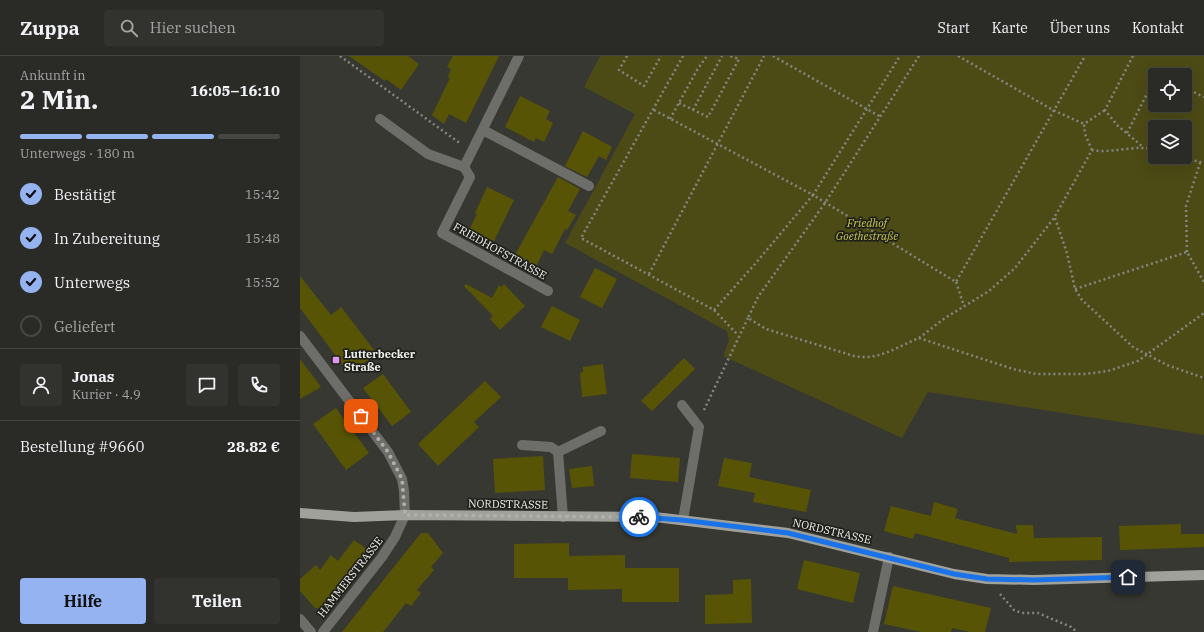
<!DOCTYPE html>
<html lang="de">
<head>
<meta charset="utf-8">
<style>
	:root { --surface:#2a2a26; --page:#32322e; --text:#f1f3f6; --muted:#a5a7a7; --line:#464643; --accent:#95b2f1 }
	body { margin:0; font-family:"IBM Plex Serif",serif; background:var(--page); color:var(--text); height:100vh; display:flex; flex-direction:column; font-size:15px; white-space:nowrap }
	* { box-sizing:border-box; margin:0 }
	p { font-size:13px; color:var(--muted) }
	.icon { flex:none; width:22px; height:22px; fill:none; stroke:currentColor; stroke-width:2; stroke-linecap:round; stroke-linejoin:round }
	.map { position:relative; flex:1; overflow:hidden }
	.details { display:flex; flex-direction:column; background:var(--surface); width:300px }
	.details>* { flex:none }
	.fabs { position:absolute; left:848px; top:12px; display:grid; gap:8px }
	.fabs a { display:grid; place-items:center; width:44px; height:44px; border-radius:4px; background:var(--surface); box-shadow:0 4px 16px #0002,0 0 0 1px var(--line); font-size:20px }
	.pin { position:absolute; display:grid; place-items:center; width:34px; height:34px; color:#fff; margin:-17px; border-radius:8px; box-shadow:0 2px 6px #0006 }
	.courier { position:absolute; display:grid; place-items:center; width:40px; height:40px; margin:-20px; border:3px solid #1a73e8; border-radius:50%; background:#fff; color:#222; box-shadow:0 1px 5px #0007 }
	.headline em { font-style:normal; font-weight:700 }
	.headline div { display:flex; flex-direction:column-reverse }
	.headline { display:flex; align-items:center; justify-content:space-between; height:68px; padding:0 20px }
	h1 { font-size:26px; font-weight:700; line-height:30px }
	.bar { display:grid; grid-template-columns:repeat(4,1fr); gap:6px 4px; align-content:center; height:48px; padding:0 20px }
	.bar i { height:5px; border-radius:3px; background:var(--line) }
	.bar .selected { background:var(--accent) }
	.bar p { grid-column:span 4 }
	.line { display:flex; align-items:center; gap:10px; padding:0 20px; border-top:1px solid var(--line) }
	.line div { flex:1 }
	.round { display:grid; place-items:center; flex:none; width:42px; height:42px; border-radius:4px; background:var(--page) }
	ol { padding:0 20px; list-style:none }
	li { display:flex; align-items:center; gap:12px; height:44px }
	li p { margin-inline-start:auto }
	li .icon { padding:4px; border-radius:50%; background:var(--accent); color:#111; stroke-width:4 }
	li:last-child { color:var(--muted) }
	li i { width:22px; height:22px; border:2px solid var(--line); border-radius:50% }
	.cta { display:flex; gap:8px; margin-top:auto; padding:8px 20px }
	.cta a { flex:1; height:46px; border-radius:4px; background:var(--accent); color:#111; font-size:16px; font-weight:700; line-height:46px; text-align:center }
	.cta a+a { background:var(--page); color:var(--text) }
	header { display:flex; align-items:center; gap:24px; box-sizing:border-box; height:56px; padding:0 20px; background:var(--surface); border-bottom:1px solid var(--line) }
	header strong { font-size:19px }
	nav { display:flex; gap:22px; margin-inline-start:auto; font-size:14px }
	.search { width:280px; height:36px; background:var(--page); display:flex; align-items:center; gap:10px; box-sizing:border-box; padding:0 14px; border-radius:4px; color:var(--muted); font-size:15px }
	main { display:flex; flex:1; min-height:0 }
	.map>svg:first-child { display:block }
</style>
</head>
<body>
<header>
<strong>Zuppa</strong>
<div class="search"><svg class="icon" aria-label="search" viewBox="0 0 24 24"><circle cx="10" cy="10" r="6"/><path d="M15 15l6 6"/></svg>Hier suchen</div>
<nav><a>Start</a><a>Karte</a><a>Über uns</a><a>Kontakt</a></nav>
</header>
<main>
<section class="details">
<div class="headline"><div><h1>2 Min.</h1><p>Ankunft in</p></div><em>16:05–16:10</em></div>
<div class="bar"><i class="selected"></i><i class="selected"></i><i class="selected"></i><i></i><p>Unterwegs · 180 m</p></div>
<ol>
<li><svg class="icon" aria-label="check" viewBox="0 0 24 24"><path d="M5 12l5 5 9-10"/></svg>Bestätigt<p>15:42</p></li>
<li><svg class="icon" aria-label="check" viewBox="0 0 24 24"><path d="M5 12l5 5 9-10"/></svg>In Zubereitung<p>15:48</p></li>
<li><svg class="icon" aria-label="check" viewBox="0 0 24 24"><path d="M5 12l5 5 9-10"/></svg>Unterwegs<p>15:52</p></li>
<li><i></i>Geliefert</li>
</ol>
<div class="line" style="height:72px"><a class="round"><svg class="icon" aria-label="person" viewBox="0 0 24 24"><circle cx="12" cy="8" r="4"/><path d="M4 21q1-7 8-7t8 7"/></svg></a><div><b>Jonas</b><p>Kurier · 4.9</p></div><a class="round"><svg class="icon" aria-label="chat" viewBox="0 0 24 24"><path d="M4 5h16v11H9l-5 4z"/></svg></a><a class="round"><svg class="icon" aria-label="phone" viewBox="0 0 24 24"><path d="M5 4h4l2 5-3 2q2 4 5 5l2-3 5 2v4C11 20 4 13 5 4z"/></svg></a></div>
<div class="line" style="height:52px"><div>Bestellung #9660</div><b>28.82 €</b></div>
<div class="cta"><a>Hilfe</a><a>Teilen</a></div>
</section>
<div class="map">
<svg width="904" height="576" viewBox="0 0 904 576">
	<rect width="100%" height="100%" fill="#383832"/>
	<path fill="#4c4b16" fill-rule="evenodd" d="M 300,0 L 904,0 L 904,379 L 628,336 L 602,382 L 423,300 L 429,285 L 427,275 L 265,187 L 335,58 L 284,31 ZM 855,19 L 885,19 L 885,49 L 855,49 ZM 855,71 L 885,71 L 885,101 L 855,101 Z"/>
	<path fill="#575505" d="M 49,0 L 108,0 L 119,8 L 101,34 L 86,23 L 85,25 Z
		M 153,0 L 199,0 L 166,67 L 149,58 L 144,68 L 132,59 L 150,22 L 148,21 L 151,13 L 147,11 Z
		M 220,40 L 250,55 L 246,63 L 253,67 L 244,86 L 236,82 L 234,86 L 205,71 Z
		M 283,75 L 312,91 L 306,104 L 299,100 L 287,121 L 265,110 Z
		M 258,121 L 280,133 L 268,155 L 276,159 L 267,174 L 265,173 L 252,198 L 244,194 L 236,211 L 215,199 Z
		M 187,131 L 214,144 L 193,187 L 169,174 L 177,158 L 175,157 Z
		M 295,212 L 317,223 L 302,252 L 280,241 Z
		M 0,220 L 31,259 L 41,251 L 78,299 L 48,316 L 0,252 Z
		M 166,228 L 192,242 L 199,229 L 201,231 L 204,228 L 225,250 L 200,274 L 190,263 L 193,260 L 164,230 Z
		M 252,250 L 280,264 L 270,285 L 241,271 Z
		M 384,302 L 395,313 L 352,355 L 341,345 Z
		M 0,303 L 21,331 L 0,343 Z
		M 303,308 L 307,338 L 282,341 L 280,317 L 283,316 L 283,311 Z
		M 83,318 L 111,356 L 92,370 L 63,332 Z
		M 185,325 L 201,341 L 174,366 L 179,371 L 138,410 L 118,388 Z
		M 36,352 L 69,397 L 46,414 L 13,368 Z
		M 332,398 L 380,402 L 378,426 L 330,422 Z
		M 243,400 L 245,434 L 195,437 L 193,403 Z
		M 424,402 L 452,407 L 449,421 L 511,434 L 506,456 L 453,446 L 455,437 L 418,430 Z
		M 292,410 L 294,430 L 272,432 L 269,413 Z
		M 634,446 L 658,453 L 655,462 L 717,478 L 716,469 L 733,469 L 734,482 L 802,481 L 802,504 L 709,506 L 709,502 L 615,477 L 613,483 L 584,475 L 591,450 L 631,460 Z
		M 881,468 L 881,478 L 904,478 L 904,491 L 820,494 L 819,470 Z
		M 121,477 L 128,477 L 143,497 L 131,511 L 134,514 L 117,534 L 121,537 L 111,550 L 106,547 L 83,576 L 42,576 Z
		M 54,484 L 68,494 L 23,553 L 15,552 L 0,535 L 0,523 L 16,509 L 20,514 L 31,499 L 38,505 Z
		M 269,487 L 269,500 L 325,499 L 325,512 L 379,512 L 379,546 L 322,546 L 322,533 L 268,534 L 268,522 L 214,522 L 214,488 Z
		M 504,504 L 560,517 L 553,547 L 497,533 Z
		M 451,523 L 452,567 L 405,568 L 405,539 L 433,538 L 433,524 Z
		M 593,530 L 691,552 L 685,576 L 670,576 L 652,572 L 651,576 L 621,576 L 584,568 Z"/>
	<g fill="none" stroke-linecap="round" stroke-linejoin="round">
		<path stroke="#868680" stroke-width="2.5" stroke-dasharray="2 3" stroke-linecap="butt" d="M 40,0 L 161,88
			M 327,0 L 319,14 L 344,30 L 361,0
			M 383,0 L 281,182 L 414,254 L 438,279
			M 473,0 L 581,61
			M 619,0 L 525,147 L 458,241 L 448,262 L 466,273 L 554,300 C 578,305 597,291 619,282 L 713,313 L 736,318 L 785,318 L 808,315 L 838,305 L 904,257
			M 658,0 L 753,54 L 784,68
			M 833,0 L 805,54 L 817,69 L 843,91
			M 856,19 L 860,19
			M 885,32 L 904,41
			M 379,47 L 408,61 L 439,3 L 430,0
			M 354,54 L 513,139 L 600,0
			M 393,54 L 422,0
			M 370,63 L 397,14 L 407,0
			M 827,77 L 855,22
			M 792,94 L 785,78 L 784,68 L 805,54
			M 880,101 L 904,107
			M 755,162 L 767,197 L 775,233 L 782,244 L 833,291 L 867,309 L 904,322
			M 887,196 L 886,150 L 900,107
			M 349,218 L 464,0
			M 656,226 L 664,250
			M 775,233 L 887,196 L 904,226
			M 414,254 L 455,208 L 513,139 L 656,226 L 785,0
			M 619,282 L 645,262 L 689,235 L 715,212 L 754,162 L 792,94 C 813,98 835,88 855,94
			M 404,354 L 448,262
			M 700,538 L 714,554 L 722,557 L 738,557 L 771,571 L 777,576"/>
		<path stroke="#6d6d6a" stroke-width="10" d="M 80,63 L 128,98 L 164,111 L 219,0
			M 183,74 L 289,130
			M 164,111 L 170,121 L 142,177 L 248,235
			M 0,280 L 88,396 L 102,423 L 104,435 L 105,459 L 95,481 L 82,501 L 23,576
			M 382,349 L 399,371 L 383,464
			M 222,389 L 251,391 L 258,396 L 263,461
			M 258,396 L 301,375
			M 0,563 L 11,576
			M 573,576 L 589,501"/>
		<path stroke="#a1a19c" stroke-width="10" d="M 0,457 L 54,461 L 105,459 L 355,461 L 488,477 L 654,518 L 687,523 L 734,524 L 904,519"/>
	</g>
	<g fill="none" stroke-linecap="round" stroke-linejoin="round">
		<path stroke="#b0b0ab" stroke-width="4" stroke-dasharray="0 7.2" d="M 61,360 L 88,396 L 102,423 L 105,459 L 339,461"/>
		<path stroke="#1a73e8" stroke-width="5" d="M 339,461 L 382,464 L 488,477 L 654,518 L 687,523 L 734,524 L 828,521"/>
	</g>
	<rect fill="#de98f2" stroke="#1f1f1c" stroke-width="1.5" x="32" y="300" width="8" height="8" rx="2"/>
	<g text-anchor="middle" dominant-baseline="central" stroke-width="3.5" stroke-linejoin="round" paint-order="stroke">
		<g font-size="11" font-style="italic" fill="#cccb4e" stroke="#1f1f1c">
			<text x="567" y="167">Friedhof<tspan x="567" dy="13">Goethestraße</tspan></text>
		</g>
		<g font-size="11" fill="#f0f0ec" stroke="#1f1f1c">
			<text transform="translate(200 195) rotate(29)">FRIEDHOFSTRASSE</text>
			<text transform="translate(208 448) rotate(1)">NORDSTRASSE</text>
			<text transform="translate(532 475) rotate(13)">NORDSTRASSE</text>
			<text transform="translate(50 521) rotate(-52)">HAMMERSTRASSE</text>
		</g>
		<g font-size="11" font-weight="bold" fill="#f0f0ec" stroke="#1f1f1c" text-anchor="start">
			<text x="44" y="298">Lutterbecker<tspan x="44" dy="13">Straße</tspan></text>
		</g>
	</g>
</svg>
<div class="fabs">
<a><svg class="icon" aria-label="locate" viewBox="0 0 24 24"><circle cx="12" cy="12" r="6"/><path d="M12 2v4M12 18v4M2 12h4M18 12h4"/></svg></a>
<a><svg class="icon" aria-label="layers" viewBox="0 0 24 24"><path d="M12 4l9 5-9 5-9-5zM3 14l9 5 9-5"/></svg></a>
</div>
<div class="pin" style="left:61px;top:360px;background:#ea580c"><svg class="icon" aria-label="bag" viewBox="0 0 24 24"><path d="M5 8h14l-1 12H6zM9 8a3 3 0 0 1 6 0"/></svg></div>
<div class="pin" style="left:828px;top:521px;background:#1f2937"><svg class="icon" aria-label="home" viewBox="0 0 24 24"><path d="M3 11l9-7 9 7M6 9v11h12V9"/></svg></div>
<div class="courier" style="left:339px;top:461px"><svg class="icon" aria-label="bike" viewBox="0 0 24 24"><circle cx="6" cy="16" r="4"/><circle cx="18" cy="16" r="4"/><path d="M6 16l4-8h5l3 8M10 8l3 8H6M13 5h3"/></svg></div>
</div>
</main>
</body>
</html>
